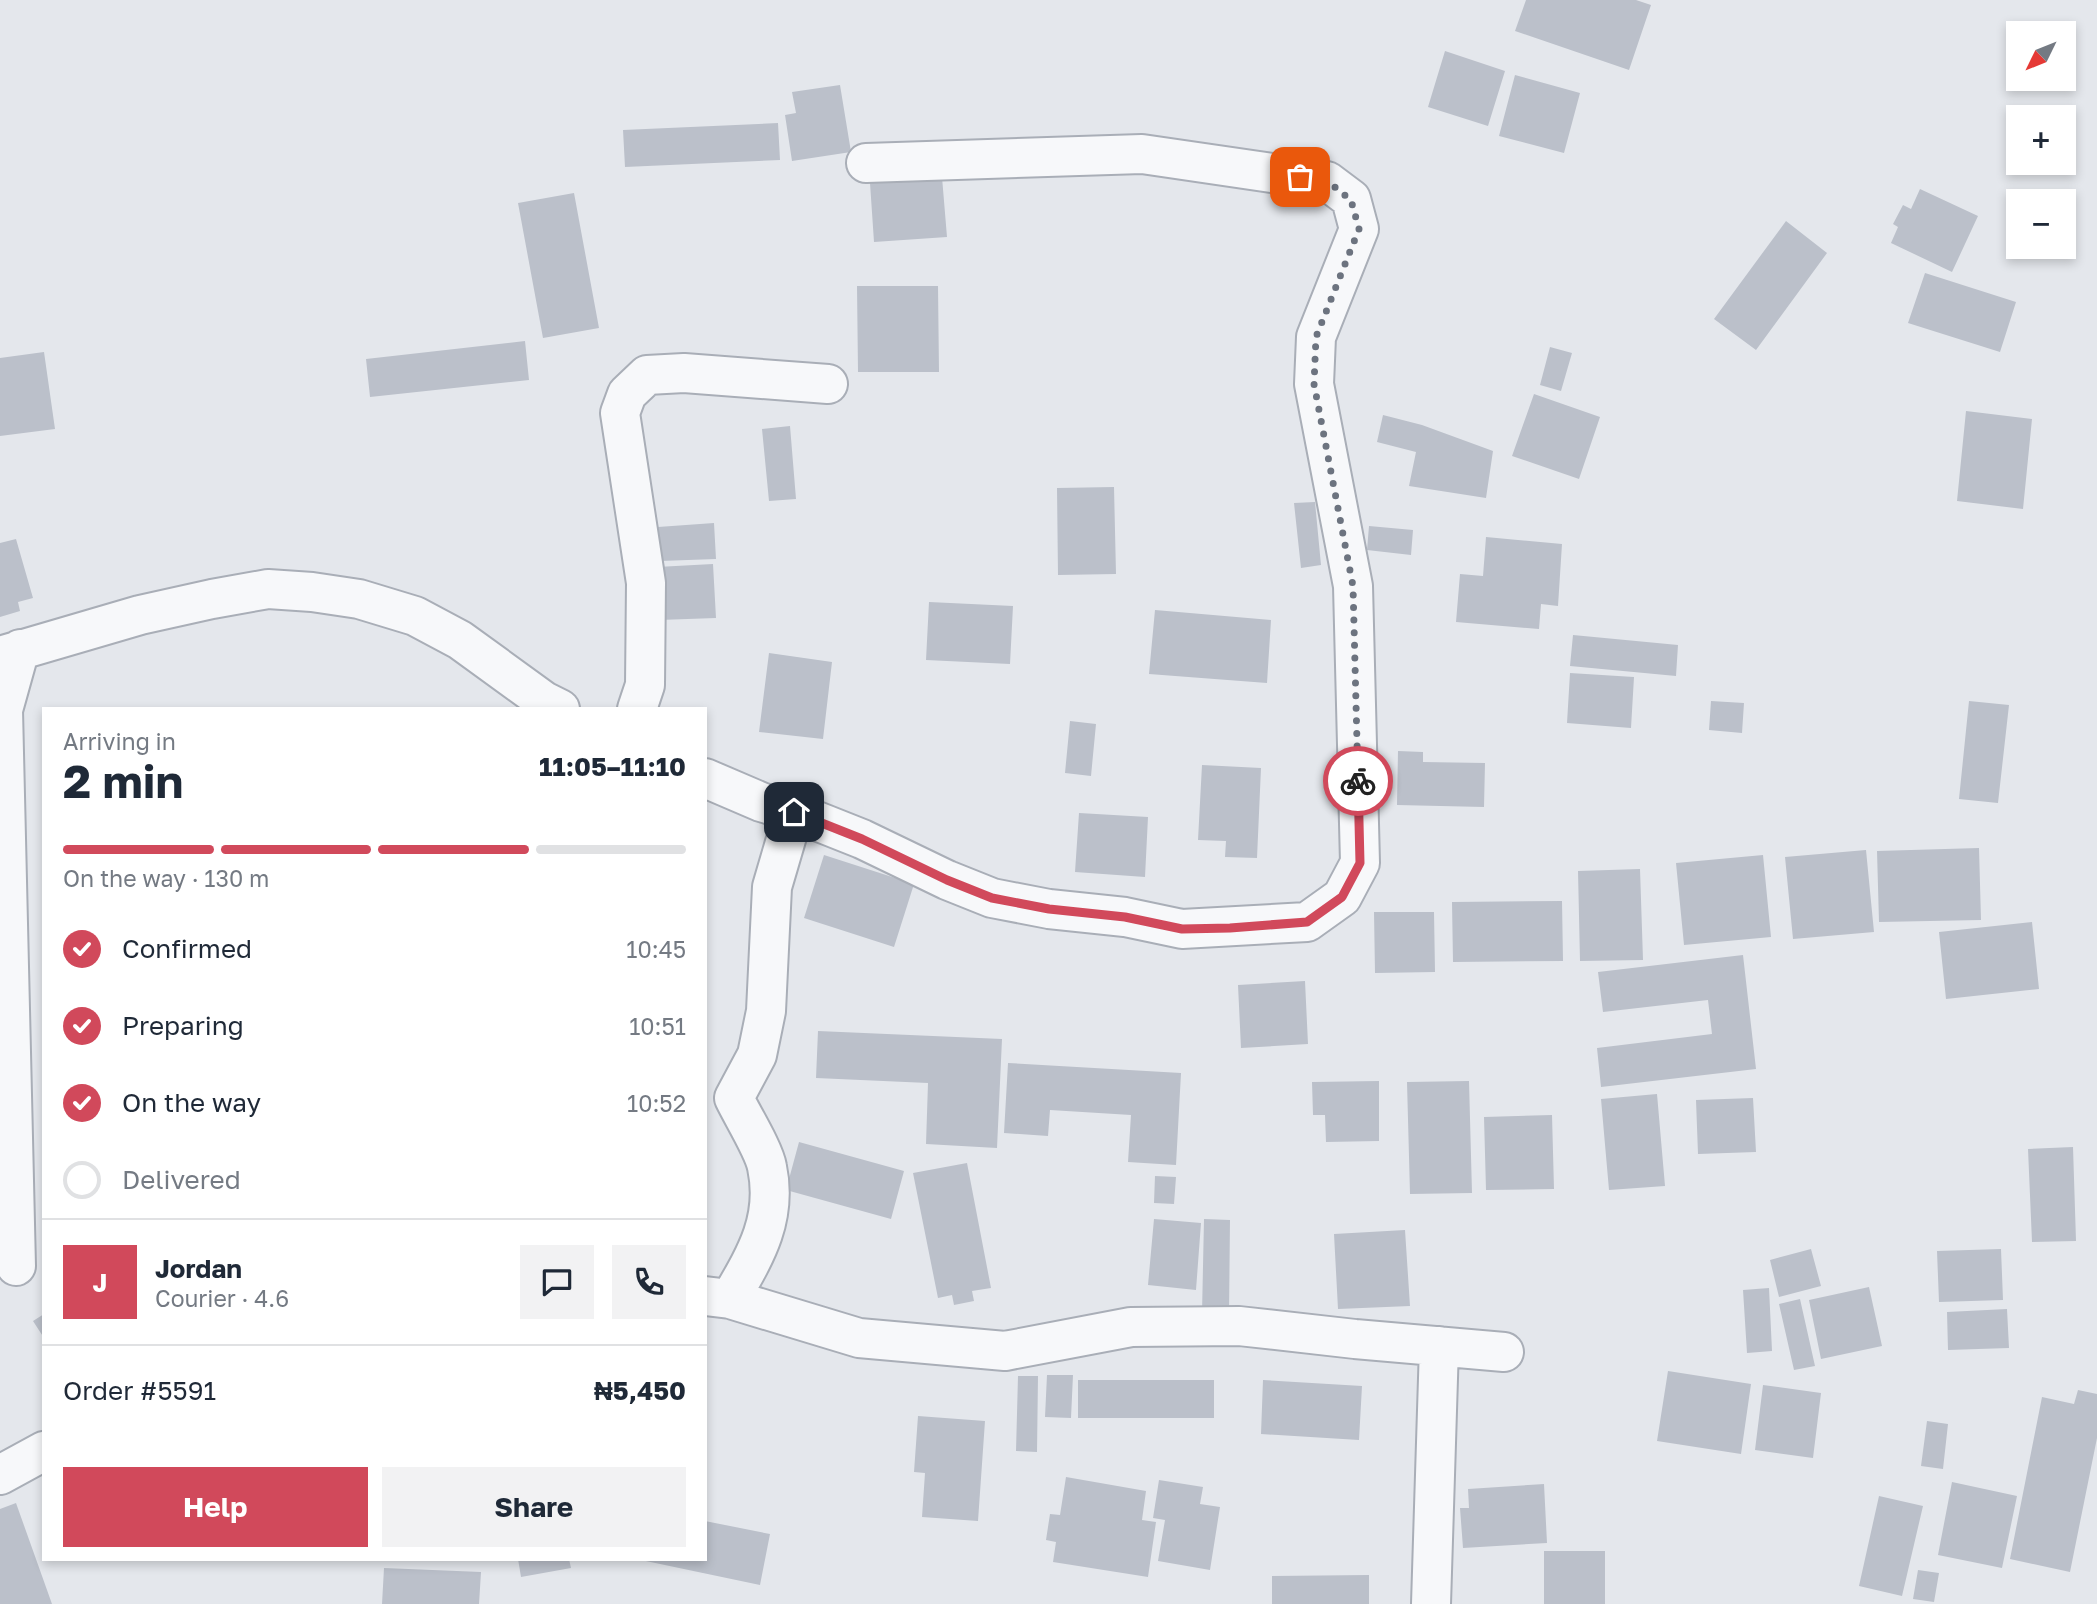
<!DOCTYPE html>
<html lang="en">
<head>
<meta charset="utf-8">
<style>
	:root { --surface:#fff; --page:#f2f2f3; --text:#1f2937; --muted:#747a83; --line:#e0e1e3; --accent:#d1495b }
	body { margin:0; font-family:"Golos Text",sans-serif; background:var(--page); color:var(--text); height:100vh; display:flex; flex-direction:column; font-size:26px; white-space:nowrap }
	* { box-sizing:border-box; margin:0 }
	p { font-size:23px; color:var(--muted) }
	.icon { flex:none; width:38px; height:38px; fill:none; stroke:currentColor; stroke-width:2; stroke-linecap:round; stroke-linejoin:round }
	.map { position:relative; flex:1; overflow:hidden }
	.panel { position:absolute; left:42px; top:707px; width:665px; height:854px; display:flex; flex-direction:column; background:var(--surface); border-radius:0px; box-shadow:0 4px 10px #0003 }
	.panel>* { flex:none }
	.needle { width:46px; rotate:227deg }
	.controls { position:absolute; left:2006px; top:21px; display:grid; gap:14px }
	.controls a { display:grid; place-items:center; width:70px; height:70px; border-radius:0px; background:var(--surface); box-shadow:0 4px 10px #0003; font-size:35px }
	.pin { position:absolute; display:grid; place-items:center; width:60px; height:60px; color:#fff; margin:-30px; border-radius:14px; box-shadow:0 4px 10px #0006 }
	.courier { position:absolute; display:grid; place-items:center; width:70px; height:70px; margin:-35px; border:5px solid #d1495b; border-radius:50%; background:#fff; color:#222; box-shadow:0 2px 9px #0007 }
	.overview em { font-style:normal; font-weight:700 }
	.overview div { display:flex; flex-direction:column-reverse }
	.overview { display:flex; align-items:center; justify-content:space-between; height:119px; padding:0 21px }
	h1 { font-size:46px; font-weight:700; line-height:52px }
	.bar { display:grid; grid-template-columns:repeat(4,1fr); gap:10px 7px; align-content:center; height:84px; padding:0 21px }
	.bar i { height:9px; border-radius:5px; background:var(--line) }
	.bar .current { background:var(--accent) }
	.bar p { grid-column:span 4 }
	.line { display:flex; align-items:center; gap:18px; padding:0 21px; border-top:2px solid var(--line) }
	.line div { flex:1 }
	.round { display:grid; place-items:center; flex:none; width:74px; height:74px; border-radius:0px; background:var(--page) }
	ol { padding:0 21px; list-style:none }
	li { display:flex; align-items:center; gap:21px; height:77px }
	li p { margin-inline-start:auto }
	li .icon { padding:7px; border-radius:50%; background:var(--accent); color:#fff; stroke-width:4 }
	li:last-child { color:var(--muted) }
	li i { width:38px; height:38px; border:4px solid var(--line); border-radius:50% }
	.action { display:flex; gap:14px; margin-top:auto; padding:14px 21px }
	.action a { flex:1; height:80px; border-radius:0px; background:var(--accent); color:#fff; font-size:28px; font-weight:700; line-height:80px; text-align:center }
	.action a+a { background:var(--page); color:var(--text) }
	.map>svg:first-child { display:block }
</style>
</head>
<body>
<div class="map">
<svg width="2097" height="1604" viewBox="0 0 2097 1604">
	<rect width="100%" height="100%" fill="#e4e7ec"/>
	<path fill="#bbc0ca" d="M 1526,0 L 1636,0 L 1651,5 L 1629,70 L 1515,31 Z
		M 1445,51 L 1505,71 L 1488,126 L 1428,107 Z
		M 1515,75 L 1580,93 L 1564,153 L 1499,136 Z
		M 840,85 L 851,152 L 792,161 L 785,115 L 796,113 L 792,92 Z
		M 778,123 L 780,160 L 625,167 L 623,130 Z
		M 942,177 L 947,237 L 874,242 L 870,183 Z
		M 1920,189 L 1978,216 L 1952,272 L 1891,243 L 1898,227 L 1893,224 L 1903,205 L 1911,209 Z
		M 574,193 L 599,328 L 543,338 L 518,203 Z
		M 1786,221 L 1827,253 L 1756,350 L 1714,319 Z
		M 1925,273 L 2016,302 L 2000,352 L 1908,323 Z
		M 857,286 L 938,286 L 939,372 L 858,372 Z
		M 525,341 L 529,380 L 370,397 L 366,359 Z
		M 1550,347 L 1572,353 L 1561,391 L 1540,385 Z
		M 44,352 L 55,429 L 0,436 L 0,358 Z
		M 1534,394 L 1600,417 L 1579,479 L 1512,456 Z
		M 1966,411 L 2032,419 L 2023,509 L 1957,501 Z
		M 1383,415 L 1422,425 L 1493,451 L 1486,498 L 1409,486 L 1416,452 L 1377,442 Z
		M 790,426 L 796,499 L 769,501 L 762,429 Z
		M 1114,487 L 1116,574 L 1058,575 L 1057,488 Z
		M 1315,502 L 1321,565 L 1301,568 L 1294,503 Z
		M 714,523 L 716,559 L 660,561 L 658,527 Z
		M 1369,526 L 1413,530 L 1411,555 L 1367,550 Z
		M 1486,537 L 1562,544 L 1558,606 L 1541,604 L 1539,629 L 1456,622 L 1460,574 L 1483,576 Z
		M 16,539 L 33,598 L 18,602 L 20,611 L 0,617 L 0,543 Z
		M 713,564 L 716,618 L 659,620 L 657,567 Z
		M 929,602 L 1013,606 L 1010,664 L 926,660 Z
		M 1155,610 L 1271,620 L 1267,683 L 1149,674 Z
		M 1573,635 L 1678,645 L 1676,676 L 1570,666 Z
		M 769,653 L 832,662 L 823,739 L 759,732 Z
		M 1570,673 L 1634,677 L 1631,728 L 1567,723 Z
		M 1711,701 L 1744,703 L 1742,733 L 1709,730 Z
		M 1969,701 L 2009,705 L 1998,803 L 1959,799 Z
		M 1070,721 L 1096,724 L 1091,776 L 1065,773 Z
		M 1398,751 L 1423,752 L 1423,762 L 1485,763 L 1484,807 L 1397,805 Z
		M 1202,765 L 1261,768 L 1257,858 L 1225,857 L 1226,841 L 1198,840 Z
		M 1079,813 L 1148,817 L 1145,877 L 1075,872 Z
		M 1979,848 L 1981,920 L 1879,922 L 1877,851 Z
		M 1866,850 L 1874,932 L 1793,939 L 1785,857 Z
		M 824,855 L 914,884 L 894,947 L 804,918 Z
		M 1763,855 L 1771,937 L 1684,945 L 1676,863 Z
		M 1640,869 L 1643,960 L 1580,961 L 1578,871 Z
		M 1562,901 L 1563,961 L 1453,962 L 1452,902 Z
		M 1374,912 L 1434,912 L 1435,972 L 1375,973 Z
		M 2032,922 L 2039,989 L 1946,999 L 1939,932 Z
		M 1743,955 L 1756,1069 L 1601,1087 L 1597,1048 L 1712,1034 L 1708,1000 L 1603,1012 L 1598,972 Z
		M 1305,981 L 1308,1044 L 1241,1048 L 1238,985 Z
		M 818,1031 L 1002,1039 L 997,1148 L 926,1144 L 928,1083 L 816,1078 Z
		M 1008,1063 L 1181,1073 L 1176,1165 L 1128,1162 L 1131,1115 L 1050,1110 L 1048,1136 L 1004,1133 Z
		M 1379,1081 L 1379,1141 L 1326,1142 L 1325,1115 L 1313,1115 L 1312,1082 Z
		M 1469,1081 L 1472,1193 L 1410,1194 L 1407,1082 Z
		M 1657,1094 L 1665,1186 L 1609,1190 L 1601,1099 Z
		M 1753,1098 L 1756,1152 L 1698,1154 L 1696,1100 Z
		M 1552,1115 L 1554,1189 L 1486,1190 L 1484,1117 Z
		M 799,1142 L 904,1171 L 891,1219 L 786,1190 Z
		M 2073,1147 L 2076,1241 L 2032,1242 L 2028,1149 Z
		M 967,1163 L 991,1288 L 972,1291 L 974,1301 L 954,1305 L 952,1295 L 938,1298 L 913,1173 Z
		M 1155,1176 L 1176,1177 L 1174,1204 L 1154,1203 Z
		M 1154,1219 L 1201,1223 L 1196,1290 L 1148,1285 Z
		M 1204,1219 L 1230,1220 L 1229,1315 L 1202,1314 Z
		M 1405,1230 L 1410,1306 L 1338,1309 L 1334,1234 Z
		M 1811,1249 L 1821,1286 L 1779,1297 L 1770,1260 Z
		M 2001,1249 L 2003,1300 L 1939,1302 L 1937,1251 Z
		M 1869,1287 L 1882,1346 L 1821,1359 L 1809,1300 Z
		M 1769,1288 L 1772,1351 L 1747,1353 L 1743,1290 Z
		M 1800,1299 L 1815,1366 L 1794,1370 L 1779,1304 Z
		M 2007,1309 L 2009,1348 L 1948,1350 L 1947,1312 Z
		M 44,1314 L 44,1338 L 33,1321 Z
		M 1668,1371 L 1751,1384 L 1741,1454 L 1657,1441 Z
		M 1047,1375 L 1073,1375 L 1071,1418 L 1045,1417 Z
		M 1018,1376 L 1038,1376 L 1037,1452 L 1016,1451 Z
		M 1078,1380 L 1214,1380 L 1214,1418 L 1078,1418 Z
		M 1263,1380 L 1362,1386 L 1359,1440 L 1261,1434 Z
		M 1763,1385 L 1821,1393 L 1813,1458 L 1755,1450 Z
		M 2078,1390 L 2097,1394 L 2097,1438 L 2070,1572 L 2010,1559 L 2042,1397 L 2074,1404 Z
		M 918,1416 L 985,1421 L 978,1521 L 922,1517 L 925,1473 L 914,1472 Z
		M 1927,1421 L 1948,1424 L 1943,1469 L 1921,1466 Z
		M 1066,1477 L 1146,1491 L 1142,1520 L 1156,1522 L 1148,1577 L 1053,1562 L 1056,1542 L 1046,1540 L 1050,1514 L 1060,1515 Z
		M 1159,1480 L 1203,1487 L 1200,1504 L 1220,1507 L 1210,1570 L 1158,1561 L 1165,1520 L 1153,1518 Z
		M 1952,1482 L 2017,1496 L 2002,1568 L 1938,1555 Z
		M 1544,1484 L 1547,1543 L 1463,1548 L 1460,1508 L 1469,1508 L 1468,1489 Z
		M 1879,1496 L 1923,1506 L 1902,1596 L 1859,1586 Z
		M 16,1503 L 52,1604 L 0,1604 L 0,1509 Z
		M 705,1521 L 770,1534 L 760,1585 L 641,1560 L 705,1559 Z
		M 1544,1551 L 1605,1551 L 1605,1604 L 1544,1604 Z
		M 518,1559 L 569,1559 L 571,1568 L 521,1577 Z
		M 384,1568 L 481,1572 L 479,1604 L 382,1604 Z
		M 1918,1570 L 1939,1573 L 1934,1602 L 1913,1599 Z
		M 1369,1575 L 1369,1604 L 1272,1604 L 1272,1576 Z"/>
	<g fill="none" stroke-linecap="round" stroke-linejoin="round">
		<g stroke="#a9aeb7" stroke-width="42">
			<path id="minor" d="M 0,656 L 140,615 L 212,599 L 268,589 L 312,592 L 359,599 L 415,616 L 460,640 L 544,701 L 560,709
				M 637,709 L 645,685 L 646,583 L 620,413 L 627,394 L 647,375 L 684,373 L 828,384
				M 705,778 L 761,802 L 794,812 L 862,839 L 947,880 L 992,898 L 1049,909 L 1125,917 L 1182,929 L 1307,922 L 1342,897 L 1360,863 L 1353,586 L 1314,384 L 1316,337 L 1359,229 L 1351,199 L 1327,181 L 1142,154 L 866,163
				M 734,1098 L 757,1055 L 766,1011 L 772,887 L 794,812
				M 16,1266 L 3,710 L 20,649
				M 705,1296 L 730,1299 L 859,1338 L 1005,1351 L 1131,1327 L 1239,1326 L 1355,1339 L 1504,1352
				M 730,1299 C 755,1256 778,1219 767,1167 C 764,1150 742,1115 734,1098
				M 0,1475 L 44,1451
				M 1431,1604 L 1439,1346"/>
		</g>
		<use href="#minor" stroke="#f7f8fa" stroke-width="38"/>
	</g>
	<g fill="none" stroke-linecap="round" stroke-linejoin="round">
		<path stroke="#6c737f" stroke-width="7" stroke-dasharray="0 12.6" d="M 1300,177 L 1326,180 L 1351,200 L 1359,229 L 1316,337 L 1314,384 L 1353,586 L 1358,781"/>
		<path stroke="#d1495b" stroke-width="9" d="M 794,812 L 862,839 L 947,880 L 992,898 L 1049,909 L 1125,917 L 1182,929 L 1230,928 L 1307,922 L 1342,897 L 1360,863 L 1358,781"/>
	</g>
</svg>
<div class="controls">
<a><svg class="needle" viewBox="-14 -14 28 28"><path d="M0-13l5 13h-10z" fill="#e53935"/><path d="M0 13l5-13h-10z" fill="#747a83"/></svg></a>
<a>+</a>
<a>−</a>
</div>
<div class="pin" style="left:1300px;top:177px;background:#ea580c"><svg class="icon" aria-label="bag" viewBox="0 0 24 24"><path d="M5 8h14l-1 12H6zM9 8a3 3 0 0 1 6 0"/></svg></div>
<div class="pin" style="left:794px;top:812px;background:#1f2937"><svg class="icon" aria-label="home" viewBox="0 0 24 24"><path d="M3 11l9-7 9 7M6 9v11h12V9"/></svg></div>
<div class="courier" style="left:1358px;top:781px"><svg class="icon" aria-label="bike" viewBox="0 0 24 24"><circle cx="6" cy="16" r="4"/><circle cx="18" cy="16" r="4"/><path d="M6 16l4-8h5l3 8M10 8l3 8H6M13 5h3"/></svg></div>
<section class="panel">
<div class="overview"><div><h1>2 min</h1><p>Arriving in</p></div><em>11:05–11:10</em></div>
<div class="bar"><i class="current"></i><i class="current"></i><i class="current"></i><i></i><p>On the way · 130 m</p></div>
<ol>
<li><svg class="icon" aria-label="check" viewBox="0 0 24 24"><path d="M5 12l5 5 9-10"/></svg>Confirmed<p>10:45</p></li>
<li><svg class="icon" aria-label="check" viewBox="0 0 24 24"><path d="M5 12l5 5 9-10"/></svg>Preparing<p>10:51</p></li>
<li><svg class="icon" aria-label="check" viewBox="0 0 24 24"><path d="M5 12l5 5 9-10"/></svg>On the way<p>10:52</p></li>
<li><i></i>Delivered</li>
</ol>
<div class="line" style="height:126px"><b class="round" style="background:var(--accent);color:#fff">J</b><div><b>Jordan</b><p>Courier · 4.6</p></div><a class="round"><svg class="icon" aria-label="chat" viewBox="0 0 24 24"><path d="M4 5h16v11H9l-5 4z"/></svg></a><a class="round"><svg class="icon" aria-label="phone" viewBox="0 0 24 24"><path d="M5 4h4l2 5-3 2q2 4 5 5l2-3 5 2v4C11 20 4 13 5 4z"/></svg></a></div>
<div class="line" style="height:91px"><div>Order #5591</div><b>₦5,450</b></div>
<div class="action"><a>Help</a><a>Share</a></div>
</section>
</div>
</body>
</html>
